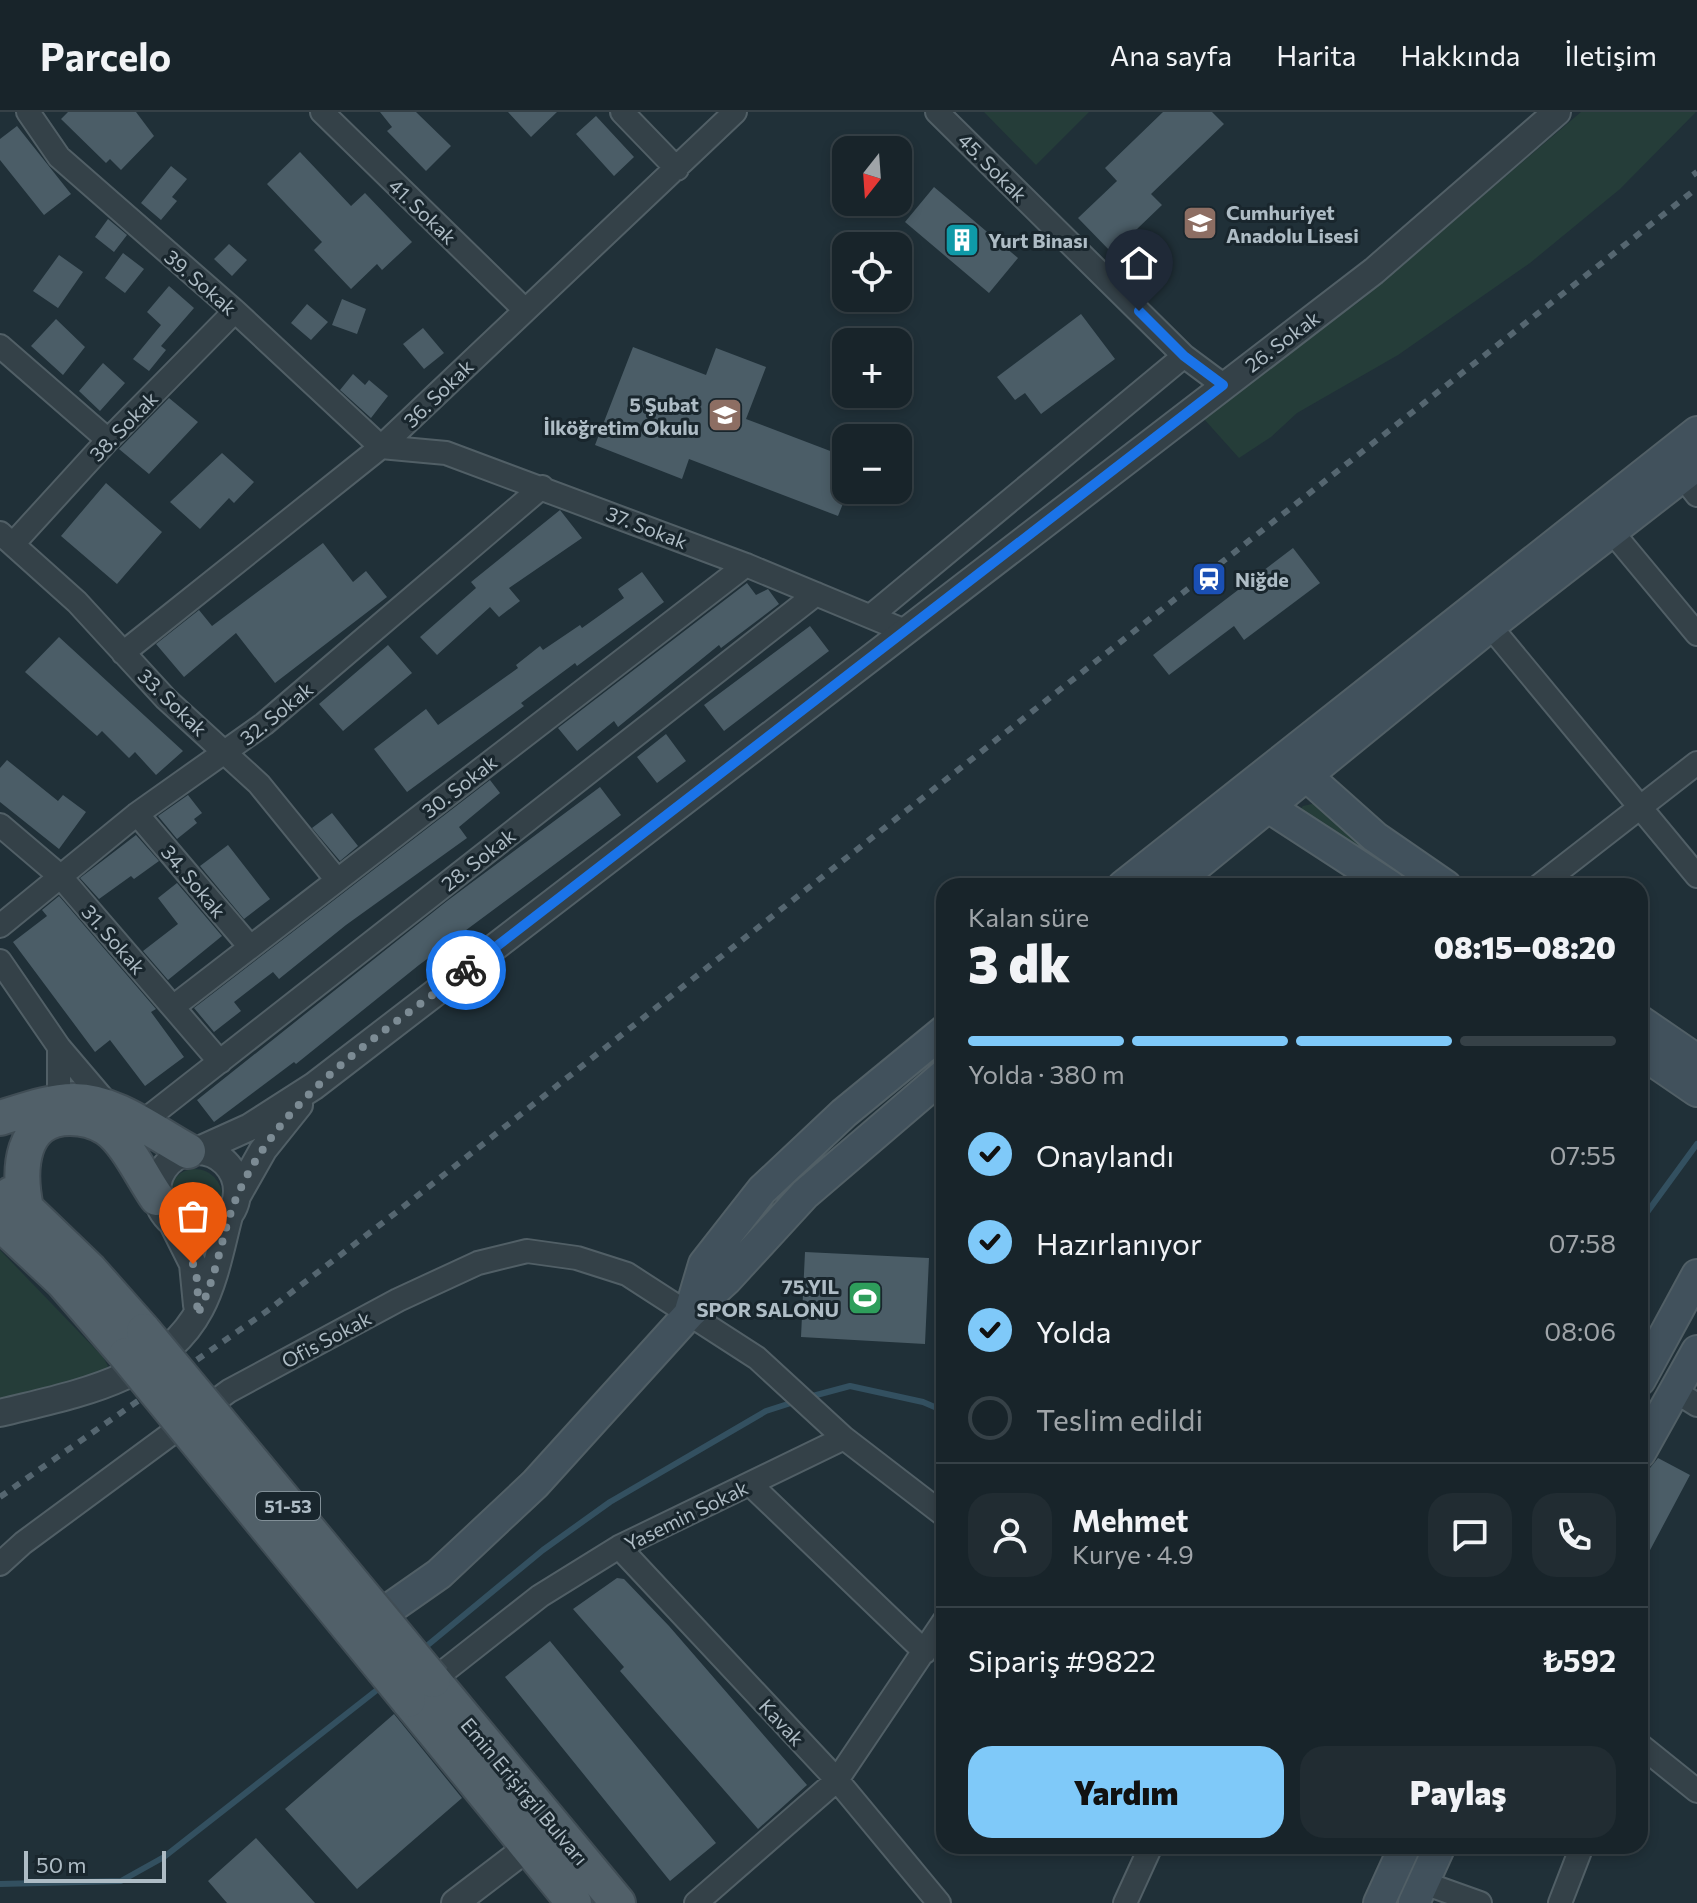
<!DOCTYPE html>
<html lang="tr">
<head>
<meta charset="utf-8">
<style>
	:root { --surface:#18242a; --page:#212c32; --text:#f1f3f6; --muted:#9fa4a8; --line:#364147; --accent:#7fc9f9 }
	body { margin:0; font-family:Commissioner,sans-serif; background:var(--page); color:var(--text); height:100vh; display:flex; flex-direction:column; font-size:30px; white-space:nowrap }
	* { box-sizing:border-box; margin:0 }
	p { font-size:26px; color:var(--muted) }
	.icon { flex:none; width:44px; height:44px; fill:none; stroke:currentColor; stroke-width:2; stroke-linecap:round; stroke-linejoin:round }
	.map { position:relative; flex:1; overflow:hidden }
	.sheet { position:absolute; left:936px; top:766px; width:712px; height:976px; display:flex; flex-direction:column; background:var(--surface); border-radius:24px; box-shadow:0 4px 12px #0003,0 0 0 2px var(--line) }
	.sheet>* { flex:none }
	.needle { width:52px; rotate:197deg }
	.tools { position:absolute; left:832px; top:24px; display:grid; gap:16px }
	.tools a { display:grid; place-items:center; width:80px; height:80px; border-radius:16px; background:var(--surface); box-shadow:0 4px 12px #0003,0 0 0 2px var(--line); font-size:40px }
	.scale { position:absolute; left:24px; bottom:20px; width:142px; box-sizing:border-box; padding-left:8px; border:4px solid #aebcc5; border-top:0; font-size:22px; line-height:28px; white-space:nowrap; color:#aebcc5; -webkit-text-stroke:6px #19262d; paint-order:stroke }
	.pin { position:absolute; display:grid; place-items:center; width:68px; height:68px; color:#fff; margin:-82px -34px; border-radius:50% 50% 50% 0; rotate:-45deg; box-shadow:0 0 8px #0007 }
	.pin .icon { rotate:45deg }
	.courier { position:absolute; display:grid; place-items:center; width:80px; height:80px; margin:-40px; border:6px solid #1a73e8; border-radius:50%; background:#fff; color:#222; box-shadow:0 2px 10px #0007 }
	.summary em { font-style:normal; font-weight:800 }
	.summary div { display:flex; flex-direction:column-reverse }
	.summary { display:flex; align-items:center; justify-content:space-between; height:136px; padding:0 32px }
	h1 { font-size:52px; font-weight:800; line-height:60px }
	.bar { display:grid; grid-template-columns:repeat(4,1fr); gap:12px 8px; align-content:center; height:96px; padding:0 32px }
	.bar i { height:10px; border-radius:6px; background:var(--line) }
	.bar .active { background:var(--accent) }
	.bar p { grid-column:span 4 }
	.line { display:flex; align-items:center; gap:20px; padding:0 32px; border-top:2px solid var(--line) }
	.line div { flex:1 }
	.round { display:grid; place-items:center; flex:none; width:84px; height:84px; border-radius:24px; background:var(--page) }
	ol { padding:0 32px; list-style:none }
	li { display:flex; align-items:center; gap:24px; height:88px }
	li p { margin-inline-start:auto }
	li .icon { padding:8px; border-radius:50%; background:var(--accent); color:#111; stroke-width:4 }
	li:last-child { color:var(--muted) }
	li i { width:44px; height:44px; border:4px solid var(--line); border-radius:50% }
	.button { display:flex; gap:16px; margin-top:auto; padding:16px 32px }
	.button a { flex:1; height:92px; border-radius:24px; background:var(--accent); color:#111; font-size:32px; font-weight:800; line-height:92px; text-align:center }
	.button a+a { background:var(--page); color:var(--text) }
	header { display:flex; align-items:center; gap:48px; box-sizing:border-box; height:112px; padding:0 40px; background:var(--surface); border-bottom:2px solid var(--line) }
	header strong { font-size:38px }
	nav { display:flex; gap:44px; margin-inline-start:auto; font-size:28px }
	.map>svg:first-child { display:block }
</style>
</head>
<body>
<header>
<strong>Parcelo</strong>
<nav><a>Ana sayfa</a><a>Harita</a><a>Hakkında</a><a>İletişim</a></nav>
</header>
<div class="map">
<svg width="1697" height="1791" viewBox="0 0 1697 1791">
	<rect width="100%" height="100%" fill="#203038"/>
	<path fill="#253d39" d="M 984,0 L 1089,0 L 1036,53 Z
		M 1581,0 L 1696,0 L 1620,77 L 1530,151 L 1398,243 L 1297,301 L 1271,325 L 1239,346 L 1204,307 L 1272,251 L 1359,190 Z
		M 1316,691 L 1367,736 L 1421,774 L 1409,774 L 1296,702 L 1303,694 Z
		M168 1084a27 27 0 1 1 54 0a27 27 0 1 1-54 0Z
		M 0,1138 L 103,1245 L 108,1254 L 103,1265 L 0,1288 Z"/>
	<g fill="none" stroke-linecap="round" stroke-linejoin="round">
		<path stroke="#335060" stroke-width="6" d="M 1640,1110 L 1697,1032
			M 809,1285 L 850,1274 L 923,1290 L 944,1299
			M 423,1537 L 543,1438 L 610,1390 L 766,1299 L 794,1290
			M 0,1772 L 121,1769 L 164,1745 L 382,1574"/>
	</g>
	<path fill="#4b5d67" d="M 68,0 L 136,0 L 154,24 L 121,58 L 110,47 L 106,51 L 61,7 Z
		M 380,0 L 416,0 L 451,34 L 426,59 L 387,19 L 392,15 Z
		M 508,0 L 557,0 L 531,25 Z
		M 1163,0 L 1212,0 L 1224,12 L 1151,82 L 1162,93 L 1112,141 L 1078,106 L 1117,69 L 1105,56 Z
		M 596,4 L 634,45 L 614,64 L 576,22 Z
		M 17,14 L 71,82 L 44,103 L 0,48 L 0,27 Z
		M 300,40 L 351,94 L 365,81 L 412,130 L 382,158 L 377,152 L 351,177 L 314,138 L 322,130 L 267,72 Z
		M 171,54 L 187,67 L 172,85 L 177,89 L 161,108 L 141,91 Z
		M 934,75 L 1018,146 L 989,181 L 905,110 Z
		M 108,107 L 127,123 L 114,140 L 95,125 Z
		M 229,132 L 247,148 L 232,164 L 214,147 Z
		M 123,141 L 144,157 L 125,181 L 105,166 Z
		M 59,143 L 83,160 L 58,196 L 33,179 Z
		M 169,174 L 194,196 L 161,234 L 166,238 L 149,259 L 133,247 L 161,213 L 147,200 Z
		M 342,187 L 366,197 L 357,222 L 332,213 Z
		M 307,192 L 328,210 L 311,228 L 291,211 Z
		M 1081,202 L 1115,247 L 1041,302 L 1025,281 L 1015,288 L 997,265 Z
		M 56,207 L 85,235 L 63,263 L 31,234 Z
		M 423,216 L 444,241 L 424,257 L 403,232 Z
		M 633,235 L 706,263 L 716,236 L 766,255 L 746,307 L 846,345 L 846,384 L 838,404 L 689,347 L 682,367 L 595,333 Z
		M 103,251 L 125,271 L 100,299 L 79,279 Z
		M 353,262 L 365,273 L 369,268 L 388,284 L 371,306 L 340,278 Z
		M 169,286 L 198,310 L 149,362 L 119,337 Z
		M 222,341 L 254,370 L 234,391 L 229,386 L 200,417 L 170,390 Z
		M 106,371 L 162,420 L 117,472 L 61,424 Z
		M 560,398 L 582,426 L 509,476 L 520,489 L 499,505 L 490,495 L 437,543 L 420,525 L 476,476 L 471,470 Z
		M 323,431 L 353,470 L 366,459 L 387,485 L 275,571 L 236,521 L 184,565 L 156,532 L 199,498 L 212,514 Z
		M 1293,436 L 1320,471 L 1244,528 L 1234,514 L 1169,563 L 1153,543 Z
		M 642,460 L 664,490 L 577,554 L 575,551 L 521,591 L 524,594 L 407,680 L 374,637 L 426,597 L 438,613 L 518,556 L 516,553 L 540,534 L 543,538 L 580,513 L 582,516 L 624,486 L 618,477 Z
		M 747,471 L 756,483 L 768,477 L 779,492 L 721,536 L 719,533 L 618,615 L 614,609 L 577,639 L 558,616 Z
		M 810,514 L 829,539 L 724,619 L 704,593 Z
		M 59,525 L 183,639 L 156,663 L 135,640 L 129,646 L 102,619 L 97,624 L 25,560 Z
		M 388,533 L 412,561 L 343,619 L 319,592 Z
		M 666,622 L 686,649 L 657,671 L 637,645 Z
		M 7,648 L 58,689 L 63,683 L 86,700 L 59,737 L 0,690 L 0,656 Z
		M 490,668 L 500,681 L 459,715 L 467,726 L 346,813 L 279,867 L 273,860 L 234,890 L 241,899 L 214,920 L 194,896 Z
		M 600,675 L 621,703 L 419,853 L 296,952 L 294,950 L 214,1010 L 197,988 L 447,789 Z
		M 188,683 L 202,701 L 194,707 L 197,711 L 177,727 L 158,704 Z
		M 332,701 L 358,734 L 340,749 L 312,716 Z
		M 136,723 L 159,749 L 134,767 L 131,764 L 99,787 L 80,766 Z
		M 228,733 L 270,787 L 244,807 L 200,754 Z
		M 177,771 L 222,824 L 168,868 L 143,839 L 178,812 L 158,786 Z
		M 59,784 L 156,897 L 151,900 L 184,945 L 145,974 L 110,928 L 95,940 L 13,830 L 47,804 L 42,798 Z
		M 805,1140 L 929,1146 L 925,1232 L 801,1225 Z
		M 1658,1346 L 1690,1363 L 1640,1457 L 1640,1359 L 1650,1356 Z
		M 617,1466 L 624,1467 L 669,1514 L 807,1673 L 758,1717 L 620,1559 L 624,1555 L 573,1497 Z
		M 550,1529 L 716,1731 L 670,1769 L 505,1565 Z
		M 394,1602 L 462,1686 L 357,1777 L 285,1697 Z
		M 256,1726 L 315,1791 L 227,1791 L 208,1769 Z"/>
	<g fill="none" stroke-linecap="round" stroke-linejoin="round">
		<g stroke="#515f66" stroke-width="26">
			<path id="minor" d="M 28,0 L 59,45 L 235,199 L 381,335 L 446,341 L 746,453 L 905,519
				M 322,0 L 525,198
				M 622,0 L 677,57
				M 937,0 L 1184,244 L 1223,273
				M 0,234 L 108,328
				M 1682,364 L 1697,383
				M 0,421 L 77,490 L 166,587 L 259,672 L 337,768
				M 1613,421 L 1697,522
				M 13,432 L 108,328 L 235,199
				M 872,503 L 1184,244
				M 1490,514 L 1697,764
				M 123,541 L 381,335 L 735,0
				M 137,702 L 250,835
				M 0,713 L 60,764 L 220,950
				M 1539,774 L 1697,651
				M 0,814 L 137,702 L 264,612 L 542,375
				M 0,849 L 59,935 L 110,995
				M 173,895 L 746,453
				M 59,990 L 59,935
				M 140,1012 L 816,482
				M 1675,1279 L 1697,1293
				M 750,1372 L 925,1540
				M 619,1435 L 837,1668 L 939,1791
				M 0,1452 L 23,1431 L 229,1279 L 398,1188 L 478,1151 L 527,1139 L 577,1146 L 627,1162 L 757,1246 L 844,1326
				M 433,1568 L 540,1484 L 619,1435 L 844,1326 L 944,1403
				M 1640,1633 L 1697,1679
				M 1424,1771 L 1480,1791
				M 696,1791 L 837,1668 L 944,1509
				M 1125,1791 L 1151,1734
				M 1560,1791 L 1582,1734"/>
		</g>
		<g stroke="#515f66" stroke-width="30">
			<path id="tertiary" d="M 199,1038 L 250,1015 L 314,974 L 1374,159 L 1557,0
				M157 1079a40 40 0 1 1 80 0a40 40 0 1 1-80 0Z
				M 237,1084 L 263,1038 L 299,993
				M 172,1110 L 193,1152 L 197,1193
				M 0,1301 C 71,1283 162,1269 200,1197 C 215,1169 221,1134 229,1104
				M 455,1791 L 528,1735"/>
		</g>
		<g stroke="#515f66" stroke-width="34">
			<path id="secondary" d="M 1290,649 L 1375,725 L 1446,774
				M 1262,676 L 1267,694 L 1390,774
				M 1123,774 L 1697,320
				M 1171,774 L 1490,514 L 1697,353
				M 1640,909 L 1697,948
				M 1640,940 L 1697,979
				M 690,1199 L 704,1152 L 762,1078 L 844,1001 L 944,919
				M 1640,1268 L 1697,1163
				M 1640,1341 L 1697,1239
				M 379,1504 L 439,1462 L 535,1372 L 690,1201 L 726,1168 L 805,1082 L 944,963
				M 1379,1791 L 1405,1734
				M 1414,1791 L 1440,1734"/>
		</g>
		<g stroke="#404d55" stroke-width="38">
			<path id="primary" d="M 0,1006 C 23,999 49,989 74,989 C 115,989 153,1020 188,1039
				M 11,1082 L 90,1158 L 144,1219
				M 26,1096 C 18,1058 20,1006 70,1006 C 83,1006 95,1009 106,1016 C 127,1030 142,1065 157,1086
				M 0,1111 L 62,1169 L 126,1243
				M 433,1568 L 618,1791
				M 408,1588 L 574,1791"/>
		</g>
		<use href="#minor" stroke="#344148" stroke-width="22"/>
		<use href="#tertiary" stroke="#344148" stroke-width="26"/>
		<use href="#secondary" stroke="#41515c" stroke-width="30"/>
		<use href="#primary" stroke="#516069" stroke-width="34"/>
		<path stroke="#556670" stroke-width="6" stroke-dasharray="8 8" stroke-linecap="butt" d="M 1693,63 L 1697,60
			M 0,1385 L 267,1199 L 398,1099 L 1697,76"/>
		<g stroke="#404d55" stroke-width="38" stroke-linecap="butt">
			<path id="primary-bridge" d="M 144,1219 L 433,1568
				M 126,1243 L 408,1588"/>
		</g>
		<use href="#primary-bridge" stroke="#516069" stroke-width="34"/>
	</g>
	<g fill="none" stroke-linecap="round" stroke-linejoin="round">
		<path stroke="#7c8b94" stroke-width="8" stroke-dasharray="0 14.4" d="M 193,1152 L 198,1171 L 197,1203 C 218,1165 221,1120 238,1082 C 283,981 382,922 466,858"/>
		<path stroke="#1a73e8" stroke-width="10" d="M 466,858 L 1223,273 L 1184,244 L 1139,199"/>
	</g>
	<defs>
		<g id="school-square" transform="scale(1.8)"><rect x="-9" y="-9" width="18" height="18" rx="4" fill="#8d6e63" stroke="#19262d"/><path d="M0-5L7-2L0 1L-7-2ZM-4 1L0 2.5L4 1V4Q0 6-4 4Z" fill="#fff"/></g>
		<g id="building-square" transform="scale(1.8)"><rect x="-9" y="-9" width="18" height="18" rx="4" fill="#0f9aa8" stroke="#19262d"/><path d="M-4-6H4V6H1V3H-1V6H-4ZM-2.5-4.3h1.7v1.8h-1.7ZM.8-4.3h1.7v1.8H.8ZM-2.5-1h1.7V.8h-1.7ZM.8-1h1.7V.8H.8Z" fill="#fff"/></g>
		<g id="station-square" transform="scale(1.8)"><rect x="-9" y="-9" width="18" height="18" rx="4" fill="#1a4fb4" stroke="#19262d"/><path d="M-3-6H3Q5-6 5-4V2Q5 4 3 4L4.5 6H3L1.5 4h-3L-3 6H-4.5L-3 4Q-5 4-5 2V-4Q-5-6-3-6ZM-3.5-4v3h7v-3ZM-3.5 1v1.5H-2V1ZM2 1v1.5H3.5V1Z" fill="#fff"/></g>
		<g id="stadium-square" transform="scale(1.8)"><rect x="-9" y="-9" width="18" height="18" rx="4" fill="#2e9e5b" stroke="#19262d"/><path d="M0-5a6.5 5 0 1 0 0 10a6.5 5 0 1 0 0-10ZM-3.5-1.8h7v3.6h-7Z" fill="#fff"/></g>
	</defs>
	<g fill-rule="evenodd">
		<use href="#school-square" x="1200" y="111"/>
		<use href="#building-square" x="962" y="128"/>
		<use href="#school-square" x="725" y="303"/>
		<use href="#station-square" x="1209" y="467"/>
		<use href="#stadium-square" x="865" y="1186"/>
	</g>
	<g text-anchor="middle" dominant-baseline="central" stroke-width="6" stroke-linejoin="round" paint-order="stroke">
		<rect fill="#19262d" stroke="#818f97" stroke-width="2" x="256" y="1380" width="64" height="28" rx="6"/>
		<g font-size="18" font-weight="bold" fill="#aebcc5">
			<text x="288" y="1394">51-53</text>
		</g>
		<g font-size="20" fill="#aebcc5" stroke="#19262d">
			<text transform="translate(993 55) rotate(45)">45. Sokak</text>
			<text transform="translate(423 99) rotate(44)">41. Sokak</text>
			<text transform="translate(201 170) rotate(41)">39. Sokak</text>
			<text transform="translate(1282 229) rotate(-37)">26. Sokak</text>
			<text transform="translate(438 281) rotate(-44)">36. Sokak</text>
			<text transform="translate(123 314) rotate(-46)">38. Sokak</text>
			<text transform="translate(647 415) rotate(21)">37. Sokak</text>
			<text transform="translate(173 590) rotate(44)">33. Sokak</text>
			<text transform="translate(276 601) rotate(-39)">32. Sokak</text>
			<text transform="translate(459 674) rotate(-38)">30. Sokak</text>
			<text transform="translate(478 747) rotate(-38)">28. Sokak</text>
			<text transform="translate(194 769) rotate(50)">34. Sokak</text>
			<text transform="translate(114 827) rotate(49)">31. Sokak</text>
			<text transform="translate(326 1227) rotate(-28)">Ofis Sokak</text>
			<text transform="translate(686 1403) rotate(-26)">Yasemin Sokak</text>
			<text transform="translate(782 1610) rotate(47)">Kavak</text>
			<text transform="translate(525 1679) rotate(50)">Emin Erişirgil Bulvarı</text>
		</g>
		<g font-size="20" font-weight="bold" fill="#aebcc5" stroke="#19262d" text-anchor="start">
			<text x="1226" y="100">Cumhuriyet<tspan x="1226" dy="23">Anadolu Lisesi</tspan></text>
			<text x="988" y="128">Yurt Binası</text>
			<text x="699" y="292" text-anchor="end">5 Şubat<tspan x="699" dy="23">İlköğretim Okulu</tspan></text>
			<text x="1235" y="467">Niğde</text>
			<text x="839" y="1174" text-anchor="end">75.YIL<tspan x="839" dy="23">SPOR SALONU</tspan></text>
		</g>
	</g>
</svg>
<div class="tools">
<a><svg class="needle" viewBox="-14 -14 28 28"><path d="M0-13l5 13h-10z" fill="#e53935"/><path d="M0 13l5-13h-10z" fill="#9fa4a8"/></svg></a>
<a><svg class="icon" aria-label="locate" viewBox="0 0 24 24"><circle cx="12" cy="12" r="6"/><path d="M12 2v4M12 18v4M2 12h4M18 12h4"/></svg></a>
<a>+</a>
<a>−</a>
</div>
<div class="scale">50 m</div>
<div class="pin" style="left:193px;top:1152px;background:#ea580c"><svg class="icon" aria-label="bag" viewBox="0 0 24 24"><path d="M5 8h14l-1 12H6zM9 8a3 3 0 0 1 6 0"/></svg></div>
<div class="pin" style="left:1139px;top:199px;background:#1f2937"><svg class="icon" aria-label="home" viewBox="0 0 24 24"><path d="M3 11l9-7 9 7M6 9v11h12V9"/></svg></div>
<div class="courier" style="left:466px;top:858px"><svg class="icon" aria-label="bike" viewBox="0 0 24 24"><circle cx="6" cy="16" r="4"/><circle cx="18" cy="16" r="4"/><path d="M6 16l4-8h5l3 8M10 8l3 8H6M13 5h3"/></svg></div>
<section class="sheet">
<div class="summary"><div><h1>3 dk</h1><p>Kalan süre</p></div><em>08:15–08:20</em></div>
<div class="bar"><i class="active"></i><i class="active"></i><i class="active"></i><i></i><p>Yolda · 380 m</p></div>
<ol>
<li><svg class="icon" aria-label="check" viewBox="0 0 24 24"><path d="M5 12l5 5 9-10"/></svg>Onaylandı<p>07:55</p></li>
<li><svg class="icon" aria-label="check" viewBox="0 0 24 24"><path d="M5 12l5 5 9-10"/></svg>Hazırlanıyor<p>07:58</p></li>
<li><svg class="icon" aria-label="check" viewBox="0 0 24 24"><path d="M5 12l5 5 9-10"/></svg>Yolda<p>08:06</p></li>
<li><i></i>Teslim edildi</li>
</ol>
<div class="line" style="height:144px"><a class="round"><svg class="icon" aria-label="person" viewBox="0 0 24 24"><circle cx="12" cy="8" r="4"/><path d="M4 21q1-7 8-7t8 7"/></svg></a><div><b>Mehmet</b><p>Kurye · 4.9</p></div><a class="round"><svg class="icon" aria-label="chat" viewBox="0 0 24 24"><path d="M4 5h16v11H9l-5 4z"/></svg></a><a class="round"><svg class="icon" aria-label="phone" viewBox="0 0 24 24"><path d="M5 4h4l2 5-3 2q2 4 5 5l2-3 5 2v4C11 20 4 13 5 4z"/></svg></a></div>
<div class="line" style="height:104px"><div>Sipariş #9822</div><b>₺592</b></div>
<div class="button"><a>Yardım</a><a>Paylaş</a></div>
</section>
</div>
</body>
</html>
